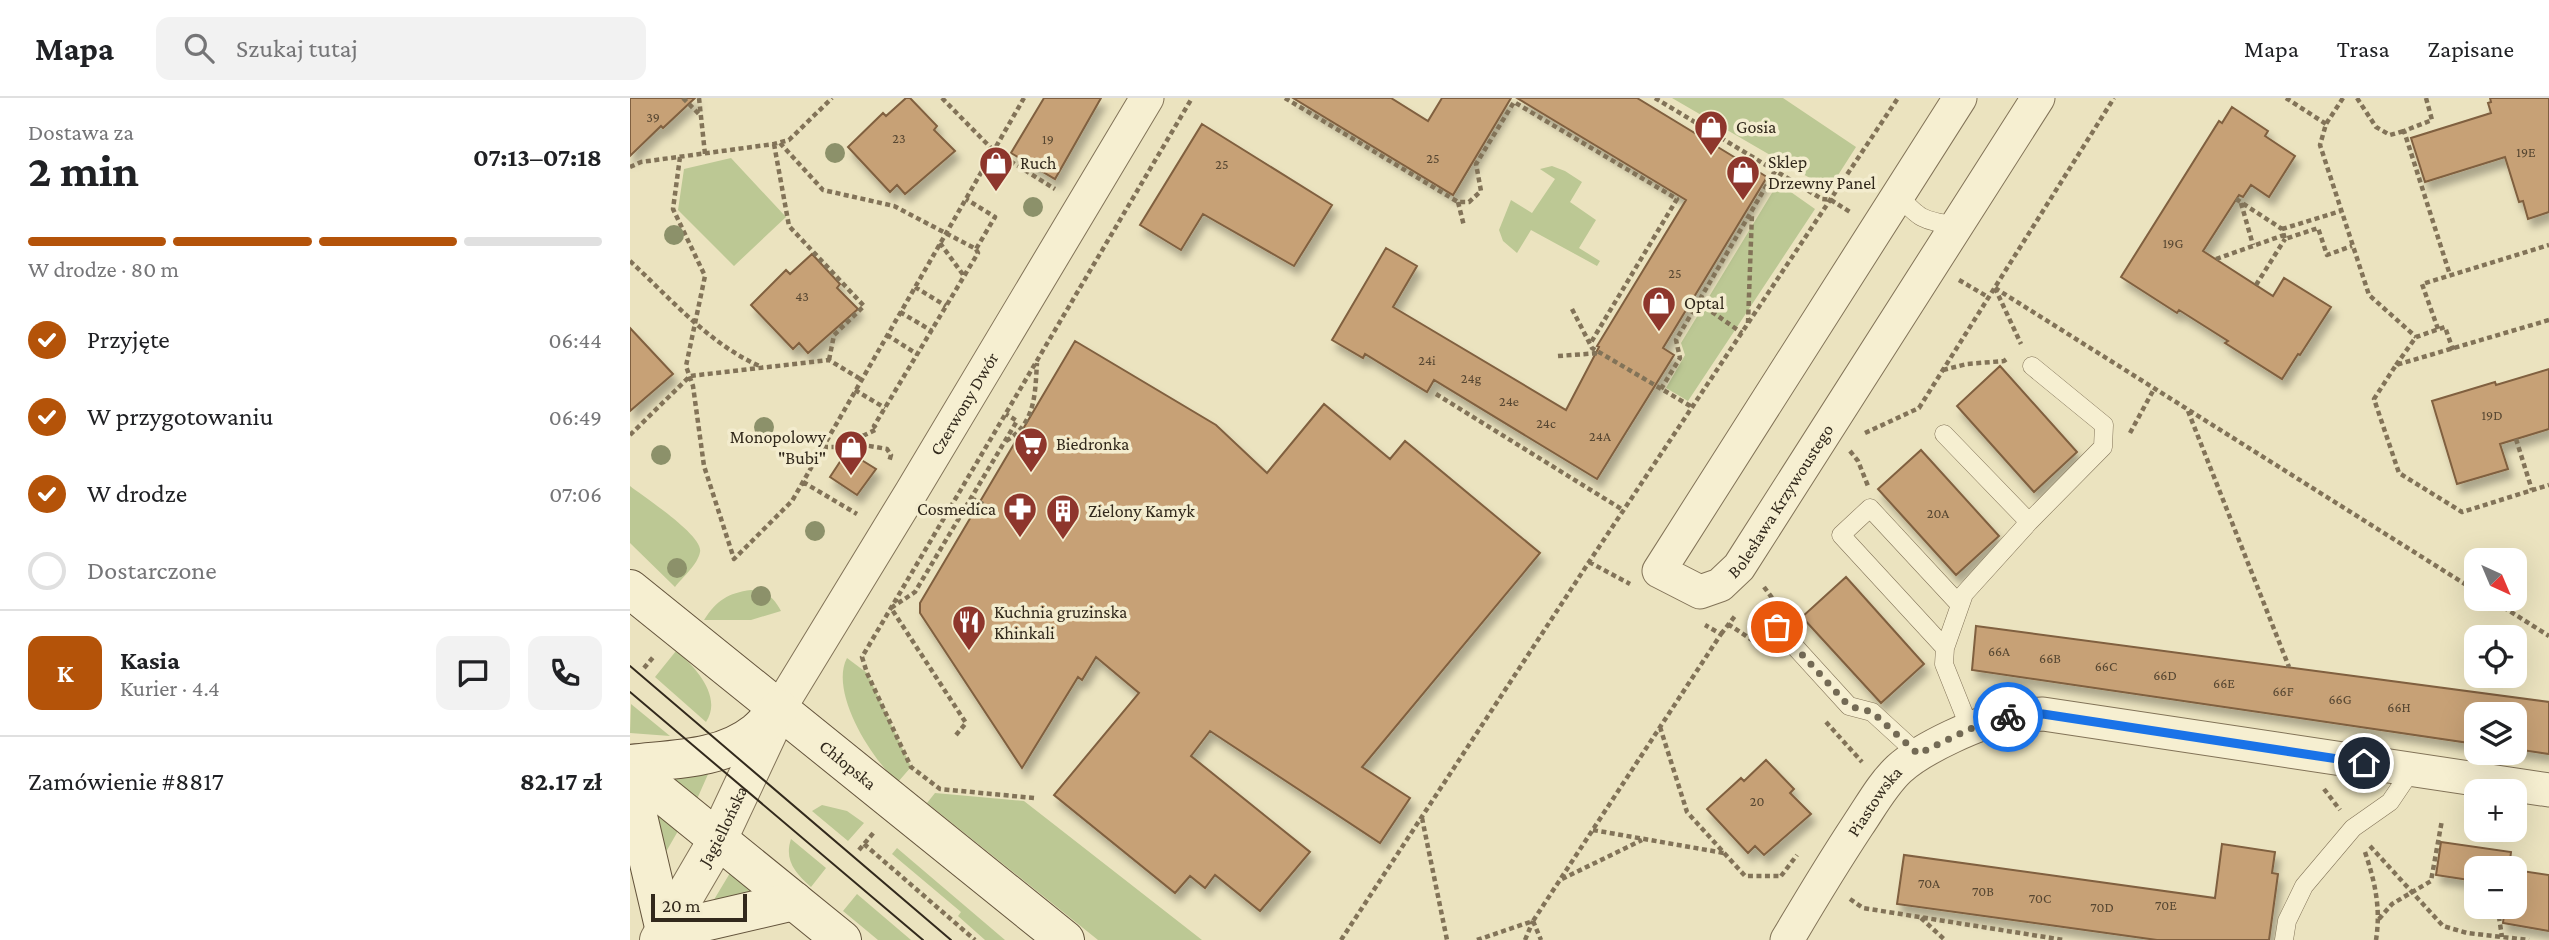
<!DOCTYPE html>
<html lang="pl">
<head>
<meta charset="utf-8">
<style>
	:root { --surface:#fff; --page:#f2f2f2; --text:#202124; --muted:#757577; --line:#e0e0e0; --accent:#b45309 }
	body { margin:0; font-family:"Crimson Pro",serif; background:var(--page); color:var(--text); height:100vh; display:flex; flex-direction:column; font-size:26px; white-space:nowrap }
	* { box-sizing:border-box; margin:0 }
	p { font-size:23px; color:var(--muted) }
	.icon { flex:none; width:38px; height:38px; fill:none; stroke:currentColor; stroke-width:2; stroke-linecap:round; stroke-linejoin:round }
	.map { position:relative; flex:1; overflow:hidden }
	.sheet { display:flex; flex-direction:column; background:var(--surface); width:630px }
	.sheet>* { flex:none }
	.needle { width:46px; rotate:136deg }
	.buttons { position:absolute; left:1834px; top:450px; display:grid; gap:14px }
	.buttons a { display:grid; place-items:center; width:63px; height:63px; border-radius:14px; background:var(--surface); box-shadow:0 7px 28px #0002; font-size:35px }
	.scale { position:absolute; left:21px; bottom:18px; width:96px; box-sizing:border-box; padding-left:7px; border:4px solid #32291c; border-top:0; font-size:19px; line-height:24px; white-space:nowrap; color:#32291c; -webkit-text-stroke:5px #f3ecce; paint-order:stroke }
	.pin { position:absolute; display:grid; place-items:center; width:60px; height:60px; color:#fff; margin:-30px; border:4px solid #fff; border-radius:50%; box-shadow:0 2px 7px #0007 }
	.courier { position:absolute; display:grid; place-items:center; width:70px; height:70px; margin:-35px; border:5px solid #1a73e8; border-radius:50%; background:#fff; color:#222; box-shadow:0 2px 9px #0007 }
	.summary em { font-style:normal; font-weight:700 }
	.summary div { display:flex; flex-direction:column-reverse }
	.summary { display:flex; align-items:center; justify-content:space-between; height:119px; padding:0 28px }
	h1 { font-size:46px; font-weight:700; line-height:52px }
	.bar { display:grid; grid-template-columns:repeat(4,1fr); gap:10px 7px; align-content:center; height:84px; padding:0 28px }
	.bar i { height:9px; border-radius:5px; background:var(--line) }
	.bar .selected { background:var(--accent) }
	.bar p { grid-column:span 4 }
	.line { display:flex; align-items:center; gap:18px; padding:0 28px; border-top:2px solid var(--line) }
	.line div { flex:1 }
	.round { display:grid; place-items:center; flex:none; width:74px; height:74px; border-radius:14px; background:var(--page) }
	ol { padding:0 28px; list-style:none }
	li { display:flex; align-items:center; gap:21px; height:77px }
	li p { margin-inline-start:auto }
	li .icon { padding:7px; border-radius:50%; background:var(--accent); color:#fff; stroke-width:4 }
	li:last-child { color:var(--muted) }
	li i { width:38px; height:38px; border:4px solid var(--line); border-radius:50% }
	header { display:flex; align-items:center; gap:42px; box-sizing:border-box; height:98px; padding:0 35px; background:var(--surface); border-bottom:2px solid var(--line) }
	header strong { font-size:33px }
	nav { display:flex; gap:38px; margin-inline-start:auto; font-size:24px }
	.search { width:490px; height:63px; background:var(--page); display:flex; align-items:center; gap:18px; box-sizing:border-box; padding:0 24px; border-radius:14px; color:var(--muted); font-size:26px }
	main { display:flex; flex:1; min-height:0 }
	.map>svg:first-child { display:block }
</style>
</head>
<body>
<header>
<strong>Mapa</strong>
<div class="search"><svg class="icon" aria-label="search" viewBox="0 0 24 24"><circle cx="10" cy="10" r="6"/><path d="M15 15l6 6"/></svg>Szukaj tutaj</div>
<nav><a>Mapa</a><a>Trasa</a><a>Zapisane</a></nav>
</header>
<main>
<section class="sheet">
<div class="summary"><div><h1>2 min</h1><p>Dostawa za</p></div><em>07:13–07:18</em></div>
<div class="bar"><i class="selected"></i><i class="selected"></i><i class="selected"></i><i></i><p>W drodze · 80 m</p></div>
<ol>
<li><svg class="icon" aria-label="check" viewBox="0 0 24 24"><path d="M5 12l5 5 9-10"/></svg>Przyjęte<p>06:44</p></li>
<li><svg class="icon" aria-label="check" viewBox="0 0 24 24"><path d="M5 12l5 5 9-10"/></svg>W przygotowaniu<p>06:49</p></li>
<li><svg class="icon" aria-label="check" viewBox="0 0 24 24"><path d="M5 12l5 5 9-10"/></svg>W drodze<p>07:06</p></li>
<li><i></i>Dostarczone</li>
</ol>
<div class="line" style="height:126px"><b class="round" style="background:var(--accent);color:#fff">K</b><div><b>Kasia</b><p>Kurier · 4.4</p></div><a class="round"><svg class="icon" aria-label="chat" viewBox="0 0 24 24"><path d="M4 5h16v11H9l-5 4z"/></svg></a><a class="round"><svg class="icon" aria-label="phone" viewBox="0 0 24 24"><path d="M5 4h4l2 5-3 2q2 4 5 5l2-3 5 2v4C11 20 4 13 5 4z"/></svg></a></div>
<div class="line" style="height:91px"><div>Zamówienie #8817</div><b>82.17 zł</b></div>
</section>
<div class="map">
<svg width="1919" height="842" viewBox="0 0 1919 842">
	<defs>
		<filter id="shadow"><feDropShadow dx="4.5" dy="8" stdDeviation="3.5" flood-color="#0004"/></filter>
	</defs>
	<rect width="100%" height="100%" fill="#ebe3bf"/>
	<path fill="#bcc894" d="M 1042,0 L 1153,0 L 1226,49 L 1203,85 L 1197,90 Z
		M 101,60 L 156,119 L 104,168 L 48,112 L 54,71 Z
		M 922,68 L 935,73 L 952,84 L 940,104 L 966,122 L 949,150 L 970,163 L 967,168 L 901,132 L 887,155 L 873,143 L 869,132 L 881,102 L 902,115 L 925,81 L 910,71 Z
		M 1148,85 L 1185,111 L 1058,303 L 1036,290 L 1055,257 L 1051,245 Z
		M 0,388 C 14,399 74,438 70,454 C 68,466 53,479 45,489 L 0,445 Z
		M 121,492 C 136,492 144,500 151,513 L 121,522 L 74,522 C 87,502 98,495 121,492 Z
		M 46,553 C 65,568 93,599 76,624 L 25,579 Z
		M 217,560 L 237,575 L 281,669 L 268,684 C 242,662 199,594 217,560 Z
		M 1,606 L 40,638 L 0,635 Z
		M 35,674 L 79,674 L 67,701 Z
		M 305,695 L 394,703 L 572,842 L 468,842 L 297,705 Z
		M 14,705 L 48,733 L 33,759 Z
		M 192,707 L 217,713 L 234,725 L 218,743 L 182,713 Z
		M 161,741 L 196,770 L 181,789 C 165,775 154,762 161,741 Z
		M 267,750 L 375,842 L 355,842 L 328,818 L 331,814 L 262,756 Z
		M 100,775 L 144,808 L 67,830 Z
		M 227,796 L 281,842 L 248,842 L 213,813 Z"/>
	<path fill="#c7a176" stroke="#80603f" stroke-width="2" filter="url(#shadow)" d="M 0,0 L 65,0 L 33,30 L 31,28 L 0,58 Z
		M 276,0 L 280,0 L 307,28 L 304,32 L 325,53 L 275,96 L 267,87 L 260,94 L 218,49 L 253,15 L 256,18 Z
		M 414,0 L 471,0 L 425,81 L 381,55 Z
		M 663,0 L 761,0 L 798,23 L 812,0 L 881,0 L 823,97 Z
		M 887,0 L 1007,0 L 1137,79 L 1033,250 L 1044,257 L 967,381 L 804,282 L 797,294 L 735,256 L 733,260 L 702,242 L 756,150 L 787,168 L 763,209 L 936,312 L 969,249 L 967,248 L 1056,102 Z
		M 1860,0 L 1919,0 L 1919,114 L 1898,121 L 1893,103 L 1889,104 L 1875,59 L 1795,84 L 1781,40 L 1861,15 L 1858,5 L 1861,4 Z
		M 1602,9 L 1638,33 L 1635,38 L 1665,58 L 1639,99 L 1621,87 L 1613,99 L 1609,97 L 1573,153 L 1643,198 L 1654,180 L 1701,209 L 1670,257 L 1668,256 L 1652,281 L 1595,245 L 1598,243 L 1549,212 L 1547,215 L 1491,179 L 1589,23 L 1592,25 Z
		M 572,26 L 702,107 L 664,168 L 573,116 L 551,152 L 510,127 Z
		M 182,156 L 210,186 L 207,190 L 228,211 L 178,255 L 169,245 L 163,251 L 121,207 L 156,172 L 160,176 Z
		M 0,230 L 43,276 L 0,313 Z
		M 445,243 L 586,327 L 637,375 L 694,306 L 760,361 L 775,343 L 910,455 L 732,669 L 780,700 L 750,745 L 580,633 L 561,658 L 680,754 L 630,813 L 585,777 L 575,790 L 560,778 L 545,795 L 424,697 L 509,595 L 466,559 L 452,582 L 448,579 L 392,670 L 290,515 L 290,505 Z
		M 1370,268 L 1447,354 L 1404,394 L 1327,308 Z
		M 1919,271 L 1919,331 L 1870,346 L 1878,371 L 1827,386 L 1802,303 L 1865,284 L 1866,287 Z
		M 1291,352 L 1369,438 L 1326,477 L 1248,391 Z
		M 217,353 L 246,371 L 227,397 L 200,379 Z
		M 1216,479 L 1294,566 L 1251,605 L 1172,519 Z
		M 1346,528 L 1919,604 L 1919,656 L 1885,651 L 1885,616 L 1846,616 L 1846,646 L 1342,572 Z
		M 1136,662 L 1164,691 L 1160,695 L 1181,716 L 1134,757 L 1125,748 L 1118,755 L 1077,711 L 1111,680 L 1114,683 Z
		M 1811,744 L 1881,754 L 1879,770 L 1846,770 L 1846,783 L 1806,777 Z
		M 1592,746 L 1645,754 L 1642,775 L 1648,776 L 1639,842 L 1527,842 L 1267,806 L 1274,757 L 1585,800 Z
		M 1885,772 L 1919,777 L 1919,833 L 1873,825 L 1875,808 L 1885,808 Z"/>
	<g fill="none" stroke-linecap="round" stroke-linejoin="round">
		<g stroke="#827358" stroke-width="19">
			<path id="service" d="M 1268,97 C 1290,122 1293,122 1326,128
				M 1314,336 L 1399,424
				M 1147,529 L 1219,608 L 1242,614 L 1288,656
				M 1315,550 L 1211,437 L 1240,410 L 1330,507
				M 1340,631 L 1314,566 L 1315,550 L 1334,496 L 1399,424 L 1473,349 L 1474,327 L 1402,268
				M 1654,842 L 1657,823 L 1674,788 L 1723,730 L 1760,704 L 1781,673"/>
		</g>
		<g stroke="#827358" stroke-width="35">
			<g id="minor">
				<path id="s1" d="M 1330,0 L 1029,473 L 1070,494 L 1090,487 L 1109,469 L 1408,0"/>
				<path id="s2" d="M 149,611 L 282,393 L 517,0"/>
				<path id="s3" d="M 1157,842 C 1180,803 1203,765 1228,727 C 1241,708 1252,687 1269,671 C 1292,650 1350,623 1381,618 C 1391,616 1402,617 1413,616 L 1919,692"/>
			</g>
		</g>
		<g stroke="#827358" stroke-width="40">
			<g id="tertiary">
				<path id="s4" d="M 29,842 L 88,741 L 149,611"/>
			</g>
		</g>
		<g stroke="#64543c" stroke-width="40">
			<g id="secondary">
				<path id="s5" d="M 0,491 L 435,842"/>
				<path d="M 0,666 C 43,661 91,662 126,634 C 134,628 141,618 149,611"/>
				<path d="M 0,670 L 212,842"/>
				<path d="M 0,684 L 35,833 L 164,803"/>
			</g>
		</g>
		<path stroke="#827358" stroke-width="4.5" stroke-dasharray="5 3.5" stroke-linecap="butt" d="M 53,0 L 70,17
			M 69,0 L 75,56
			M 312,0 L 364,53 L 425,91
			M 655,0 L 828,104 L 839,104 L 851,93 L 846,66 L 884,4 L 1047,101 L 960,246
			M 1025,0 L 1192,101 L 1201,102 L 1220,114
			M 1656,0 L 1696,26
			M 1713,0 L 1696,26 L 1690,47 L 1739,197 L 1786,239
			M 1727,0 L 1746,29 L 1760,37 L 1774,33
			M 1796,0 L 1802,22 L 1774,33 L 1820,177
			M 150,45 L 193,92 L 264,108 L 346,151 L 365,119 L 336,101
			M 144,46 L 159,128 L 234,208 L 204,237 L 199,262
			M 50,59 L 43,111 L 75,178 L 56,268 L 63,288 L 74,368 L 104,461 L 162,403 L 394,0
			M 0,69 L 11,64 L 144,46 L 159,42 L 202,0
			M 1171,88 L 1189,83 L 1213,83
			M 1606,101 L 1652,131 L 1655,141 L 1688,130 L 1697,157 L 1722,148
			M 828,104 L 834,128
			M 1611,105 L 1623,147
			M 1652,131 L 1711,113
			M 310,145 L 334,178
			M 1586,161 L 1654,137
			M 0,163 C 40,200 81,248 132,269
			M 1329,182 L 1358,199
			M 1626,187 L 1655,141
			M 285,189 L 316,208
			M 1365,190 L 1846,493
			M 1365,190 L 1391,246
			M 1068,204 L 1112,235
			M 942,211 L 962,250 L 1062,309
			M 270,214 L 302,233
			M 1919,222 L 1766,267 L 1744,301 L 1769,375 L 1832,414 L 1919,387
			M 1118,225 L 1122,115
			M 1808,231 L 1792,186 L 1919,147
			M 257,237 L 287,256
			M 928,258 L 969,255
			M 1766,267 L 1786,239 L 1815,229 L 1823,252
			M 1313,272 L 1337,266 L 1374,263 L 1378,260
			M 1031,291 L 1050,260 L 1046,242 L 1145,73
			M 225,292 L 255,310
			M 806,296 L 993,412
			M 1558,313 L 1659,569
			M 1235,335 L 1289,310 L 1484,0
			M 1500,335 L 1524,291
			M 0,337 L 60,278 L 199,262 L 232,282
			M 1886,341 L 1902,392
			M 376,343 C 406,325 405,295 407,265
			M 222,345 L 257,351 L 261,357 L 259,364
			M 193,349 L 210,349 L 247,331 L 244,328 L 348,155 L 346,151
			M 1220,353 L 1228,363 L 1238,388
			M 173,384 L 227,416
			M 341,400 L 353,406
			M 959,464 L 1000,486
			M 1134,489 L 1146,505
			M 1859,500 L 1919,538
			M 1098,526 L 1125,544
			M 1091,536 L 1105,518
			M 14,570 L 25,557
			M 1196,624 L 1232,664
			M 1030,629 L 1057,714 L 1115,778 L 1152,778
			M 326,637 L 336,625 L 261,510 L 285,494 L 375,343 L 387,323 L 376,316
			M 1694,691 L 1710,712
			M 404,700 L 310,691 L 281,669 L 237,575 L 232,559 L 562,0
			M 792,720 L 817,842
			M 963,732 L 1094,755
			M 234,746 L 345,842
			M 1740,748 L 1813,828 L 1837,835 L 1899,842
			M 229,752 L 245,733
			M 1735,754 C 1745,784 1751,810 1746,842
			M 1151,778 L 1167,757
			M 932,781 L 1012,742
			M 1838,796 L 1846,802
			M 1220,801 L 1233,810 L 1434,842
			M 1855,808 L 1869,819 L 1872,839
			M 1291,820 L 1315,842
			M 1749,821 L 1762,806 L 1801,783 L 1812,722
			M 903,823 L 911,842
			M 711,842 L 959,464 L 1268,0
			M 847,842 L 903,823 L 1091,536 L 1075,527
			M 895,842 L 903,823"/>
		<use href="#service" stroke="#f6efd1" stroke-width="18"/>
		<use href="#minor" stroke="#f6efd1" stroke-width="33"/>
		<use href="#tertiary" stroke="#f6efd1" stroke-width="38"/>
		<use href="#secondary" stroke="#f6efd1" stroke-width="38"/>
		<path stroke="#32291c" stroke-width="2" d="M 0,568 L 321,842
			M 0,594 L 293,842"/>
	</g>
	<g fill="#8c916a">
		<circle cx="205" cy="55" r="10"/>
		<circle cx="403" cy="109" r="10"/>
		<circle cx="44" cy="137" r="10"/>
		<circle cx="134" cy="329" r="10"/>
		<circle cx="31" cy="357" r="10"/>
		<circle cx="185" cy="433" r="10"/>
		<circle cx="47" cy="470" r="10"/>
		<circle cx="131" cy="498" r="10"/>
	</g>
	<g fill="none" stroke-linecap="round" stroke-linejoin="round">
		<path stroke="#736a55" stroke-width="7" stroke-dasharray="0 12.6" d="M 1147,529 L 1219,608 L 1242,614 L 1288,656 L 1340,631 L 1378,619"/>
		<path stroke="#1a73e8" stroke-width="9" d="M 1378,619 L 1413,616 L 1734,665"/>
	</g>
	<defs>
		<g id="shop-pin" transform="scale(1.75)"><path d="M0 17L-7.5 6A9.5 9.5 0 1 1 7.5 6Z" fill="#8e362c" stroke="#f3ecce"/><path d="M-5-2.5h2.3a2.7 3.5 0 0 1 5.4 0H5L5.5 6h-11ZM-1.5-2.5h3a1.5 2.3 0 0 0-3 0Z" fill="#fff"/></g>
		<g id="supermarket-pin" transform="scale(1.75)"><path d="M0 17L-7.5 6A9.5 9.5 0 1 1 7.5 6Z" fill="#8e362c" stroke="#f3ecce"/><path d="M-6-5.5h2.5l.6 2H6L4.5 2H-2.5L-4.4-4H-6ZM-1.5 3.2a1.3 1.3 0 1 0 .1 0ZM3 3.2a1.3 1.3 0 1 0 .1 0Z" fill="#fff"/></g>
		<g id="pharmacy-pin" transform="scale(1.75)"><path d="M0 17L-7.5 6A9.5 9.5 0 1 1 7.5 6Z" fill="#8e362c" stroke="#f3ecce"/><path d="M-2-6h4v4h4v4h-4v4h-4v-4h-4v-4h4Z" fill="#fff"/></g>
		<g id="building-pin" transform="scale(1.75)"><path d="M0 17L-7.5 6A9.5 9.5 0 1 1 7.5 6Z" fill="#8e362c" stroke="#f3ecce"/><path d="M-4-6H4V6H1V3H-1V6H-4ZM-2.5-4.3h1.7v1.8h-1.7ZM.8-4.3h1.7v1.8H.8ZM-2.5-1h1.7V.8h-1.7ZM.8-1h1.7V.8H.8Z" fill="#fff"/></g>
		<g id="restaurant-pin" transform="scale(1.75)"><path d="M0 17L-7.5 6A9.5 9.5 0 1 1 7.5 6Z" fill="#8e362c" stroke="#f3ecce"/><path d="M-5-6h1v4h1v-4h1v4h1v-4h1v5L-1.5 .5V6h-2V.5L-5-1ZM5-6V6H3V1.5H1.5Q1.5-4 5-6Z" fill="#fff"/></g>
	</defs>
	<g fill-rule="evenodd">
		<use href="#shop-pin" x="1081" y="29"/>
		<use href="#shop-pin" x="366" y="65"/>
		<use href="#shop-pin" x="1113" y="74"/>
		<use href="#shop-pin" x="1029" y="205"/>
		<use href="#supermarket-pin" x="401" y="346"/>
		<use href="#shop-pin" x="221" y="349"/>
		<use href="#pharmacy-pin" x="390" y="411"/>
		<use href="#building-pin" x="433" y="413"/>
		<use href="#restaurant-pin" x="339" y="524"/>
	</g>
	<g text-anchor="middle" dominant-baseline="central" stroke-width="7" stroke-linejoin="round" paint-order="stroke">
		<g font-size="14" fill="#574732">
			<text x="23" y="19">39</text>
			<text x="269" y="40">23</text>
			<text x="418" y="41">19</text>
			<text x="1896" y="54">19E</text>
			<text x="803" y="60">25</text>
			<text x="592" y="66">25</text>
			<text x="1543" y="145">19G</text>
			<text x="1045" y="175">25</text>
			<text x="172" y="198">43</text>
			<text x="797" y="262">24i</text>
			<text x="841" y="280">24g</text>
			<text x="879" y="303">24e</text>
			<text x="1862" y="317">19D</text>
			<text x="916" y="325">24c</text>
			<text x="970" y="338">24A</text>
			<text x="1308" y="415">20A</text>
			<text x="1369" y="553">66A</text>
			<text x="1420" y="560">66B</text>
			<text x="1476" y="568">66C</text>
			<text x="1535" y="577">66D</text>
			<text x="1594" y="585">66E</text>
			<text x="1653" y="593">66F</text>
			<text x="1710" y="601">66G</text>
			<text x="1769" y="609">66H</text>
			<text x="1127" y="703">20</text>
			<text x="1299" y="785">70A</text>
			<text x="1353" y="793">70B</text>
			<text x="1410" y="800">70C</text>
			<text x="1536" y="807">70E</text>
			<text x="1472" y="809">70D</text>
		</g>
		<g font-size="18" fill="#32291c" stroke="#f3ecce" text-anchor="start">
			<text x="1106" y="29">Gosia</text>
			<text x="1138" y="64">Sklep<tspan x="1138" dy="21">Drzewny Panel</tspan></text>
			<text x="390" y="65">Ruch</text>
			<text x="1054" y="205">Optal</text>
			<text x="196" y="339" text-anchor="end">Monopolowy<tspan x="196" dy="21">"Bubi"</tspan></text>
			<text x="426" y="346">Biedronka</text>
			<text x="366" y="411" text-anchor="end">Cosmedica</text>
			<text x="458" y="413">Zielony Kamyk</text>
			<text x="364" y="514">Kuchnia gruzinska<tspan x="364" dy="21">Khinkali</tspan></text>
		</g>
		<g font-size="18" fill="#32291c" stroke="#f3ecce">
			<text stroke="none"><textPath href="#s2" startOffset="357">Czerwony Dwór</textPath></text>
			<text stroke="none"><textPath href="#s1" startOffset="732">Bolesława Krzywoustego</textPath></text>
			<text stroke="none"><textPath href="#s5" startOffset="280">Chłopska</textPath></text>
			<text stroke="none"><textPath href="#s3" startOffset="164">Piastowska</textPath></text>
			<text stroke="none"><textPath href="#s4" startOffset="131">Jagiellońska</textPath></text>
		</g>
	</g>
</svg>
<div class="buttons">
<a><svg class="needle" viewBox="-14 -14 28 28"><path d="M0-13l5 13h-10z" fill="#e53935"/><path d="M0 13l5-13h-10z" fill="#757577"/></svg></a>
<a><svg class="icon" aria-label="locate" viewBox="0 0 24 24"><circle cx="12" cy="12" r="6"/><path d="M12 2v4M12 18v4M2 12h4M18 12h4"/></svg></a>
<a><svg class="icon" aria-label="layers" viewBox="0 0 24 24"><path d="M12 4l9 5-9 5-9-5zM3 14l9 5 9-5"/></svg></a>
<a>+</a>
<a>−</a>
</div>
<div class="scale">20 m</div>
<div class="pin" style="left:1147px;top:529px;background:#ea580c"><svg class="icon" aria-label="bag" viewBox="0 0 24 24"><path d="M5 8h14l-1 12H6zM9 8a3 3 0 0 1 6 0"/></svg></div>
<div class="pin" style="left:1734px;top:665px;background:#1f2937"><svg class="icon" aria-label="home" viewBox="0 0 24 24"><path d="M3 11l9-7 9 7M6 9v11h12V9"/></svg></div>
<div class="courier" style="left:1378px;top:619px"><svg class="icon" aria-label="bike" viewBox="0 0 24 24"><circle cx="6" cy="16" r="4"/><circle cx="18" cy="16" r="4"/><path d="M6 16l4-8h5l3 8M10 8l3 8H6M13 5h3"/></svg></div>
</div>
</main>
</body>
</html>
